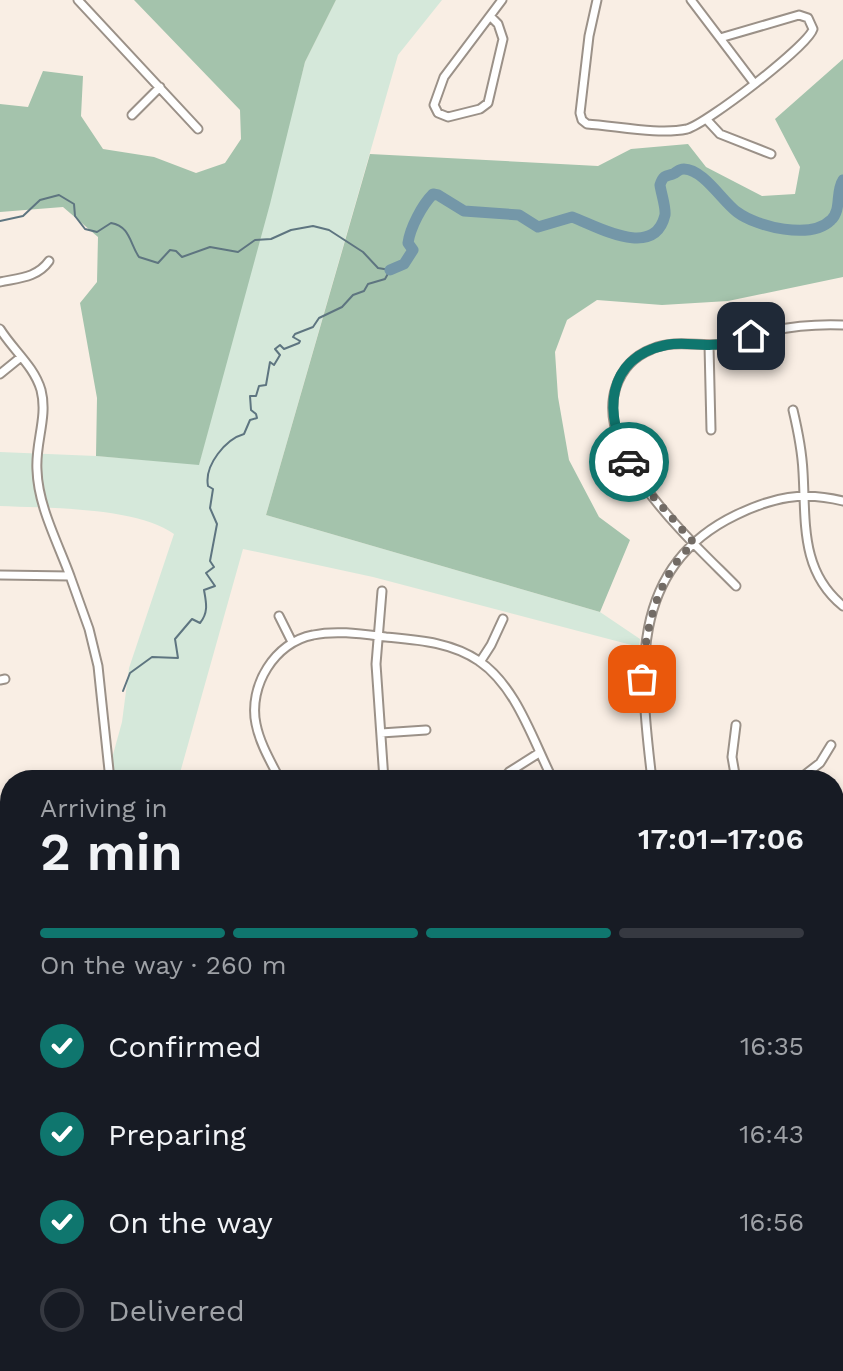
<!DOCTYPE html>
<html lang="en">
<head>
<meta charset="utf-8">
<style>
	:root { --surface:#171b24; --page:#242831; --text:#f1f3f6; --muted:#9ea1a6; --line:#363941; --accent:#0f766e }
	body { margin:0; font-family:"Work Sans",sans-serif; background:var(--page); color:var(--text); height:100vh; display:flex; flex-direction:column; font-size:30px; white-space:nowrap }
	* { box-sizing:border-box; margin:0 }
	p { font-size:26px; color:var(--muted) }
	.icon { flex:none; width:44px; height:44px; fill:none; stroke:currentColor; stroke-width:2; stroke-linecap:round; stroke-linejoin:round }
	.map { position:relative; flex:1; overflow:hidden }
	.sheet { position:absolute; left:0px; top:770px; width:844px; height:602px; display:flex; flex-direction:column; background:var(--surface); border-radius:32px 32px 0 0; box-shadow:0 4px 12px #0003 }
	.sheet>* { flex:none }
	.pin { position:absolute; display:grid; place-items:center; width:68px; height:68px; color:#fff; margin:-34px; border-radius:16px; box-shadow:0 4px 12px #0006 }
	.courier { position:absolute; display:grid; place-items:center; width:80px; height:80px; margin:-40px; border:6px solid #0f766e; border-radius:50%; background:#fff; color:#222; box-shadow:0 2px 10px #0007 }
	.summary em { font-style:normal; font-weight:600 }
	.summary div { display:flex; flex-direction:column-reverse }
	.summary { display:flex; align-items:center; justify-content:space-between; height:136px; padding:0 40px }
	h1 { font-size:52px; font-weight:600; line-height:60px }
	.bar { display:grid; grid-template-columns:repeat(4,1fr); gap:12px 8px; align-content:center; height:96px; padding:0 40px }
	.bar i { height:10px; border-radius:6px; background:var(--line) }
	.bar .active { background:var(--accent) }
	.bar p { grid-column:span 4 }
	ol { padding:0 40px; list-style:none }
	li { display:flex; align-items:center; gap:24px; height:88px }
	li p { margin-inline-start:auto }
	li .icon { padding:8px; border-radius:50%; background:var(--accent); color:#fff; stroke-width:4 }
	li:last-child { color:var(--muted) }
	li i { width:44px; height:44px; border:4px solid var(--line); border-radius:50% }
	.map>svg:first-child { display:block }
</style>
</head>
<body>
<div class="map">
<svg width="843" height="1371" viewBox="0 0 843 1371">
	<rect width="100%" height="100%" fill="#f9eee4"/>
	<path fill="#d5e8da" d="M 336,0 L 442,0 L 398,55 L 266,515 L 600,612 L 640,639 L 639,647 L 373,577 L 243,549 L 178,780 L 106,780 L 122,722 L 129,668 L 174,534 C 137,507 47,508 0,506 L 0,452 L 96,456 L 199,464 L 305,62 Z
		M 10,1128 L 10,1357 L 0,1355 L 0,1165 Z
		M 609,1362 L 660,1362 L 662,1371 L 611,1371 Z"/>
	<path fill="#a4c3ac" d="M 134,0 L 336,0 L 305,62 L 270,204 L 199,465 L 96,456 L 97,398 L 80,303 L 97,282 L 98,237 L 63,207 L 0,212 L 0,104 L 28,107 L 43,71 L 83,76 L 81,116 L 103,149 L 154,157 L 196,173 L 225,163 L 241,139 L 240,110 Z
		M 843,59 L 843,277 L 728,301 L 662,305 L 597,300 L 567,320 L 555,352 L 558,397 L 569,460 L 599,517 L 630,540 L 600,612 L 266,515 L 370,154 L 598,166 L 631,149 L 688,144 L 706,167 L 762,196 L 795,194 L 800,167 L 775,119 Z
		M 843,1238 L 843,1371 L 837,1371 L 832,1362 L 834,1242 Z
		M 236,1362 L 362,1362 L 364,1371 L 237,1371 Z
		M 548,1362 L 609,1362 L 611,1371 L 552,1371 Z
		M 660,1362 L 738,1362 L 734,1371 L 662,1371 Z"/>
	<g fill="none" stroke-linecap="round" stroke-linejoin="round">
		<path stroke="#5e7580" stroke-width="2" d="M 0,221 L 23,216 L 40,200 L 59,195 L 74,204 L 75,216 L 85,229 L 97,232 L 111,223 C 130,226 130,244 139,257 L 158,263 L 170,250 L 176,251 L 182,257 L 210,247 L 238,252 L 255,240 L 271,239 L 291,230 L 313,226 L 329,230 L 363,252 L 378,268 L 390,270 L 385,279 L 368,284 L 364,291 L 353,295 L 342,307 L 319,318 L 313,327 L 295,334 L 293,337 L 300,341 L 299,343 L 284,349 L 280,345 L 275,349 L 280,355 L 274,365 L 270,362 L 266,385 L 259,386 L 256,396 L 250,396 L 251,410 L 256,414 L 257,418 L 250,420 L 244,434 C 226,439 204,465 208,486 L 213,489 L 210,508 L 217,524 L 210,561 L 214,567 L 206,573 L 215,586 L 204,590 C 206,602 209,612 200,623 L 192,619 L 175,639 L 178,658 L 152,657 L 130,673 L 123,691"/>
		<path stroke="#7497a8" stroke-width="11" d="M 390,270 L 404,264 L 413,250 L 408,243 C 410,228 422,205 433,194 L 438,195 L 464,211 L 519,215 L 538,227 L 572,217 C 595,225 654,261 665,215 C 666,207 661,193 660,185 C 663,176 665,176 673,174 C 678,172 678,169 684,169 C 703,169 723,202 737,212 C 757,227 811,240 831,220 C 842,210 835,192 843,180"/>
		<g stroke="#9b9188" stroke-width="11">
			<path id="minor" d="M 78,0 L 198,129
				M 597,0 L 589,36 L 580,113 L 582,120 L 587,124 C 617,126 659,135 687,129 C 706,124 808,46 813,29 L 808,18 L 799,15 L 720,38
				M 691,0 L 754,83
				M 490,16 L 498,24 L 503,39 L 488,103 L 480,109 L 448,117 L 438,113 L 434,105 L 444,77 L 502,0
				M 132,115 L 160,87
				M 707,120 L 720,134 L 771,154
				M 0,282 C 18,278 37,278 49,261
				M 0,329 C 13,350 34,366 41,390 C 48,417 35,443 37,470 C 38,506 58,543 70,576
				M 709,345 L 711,430
				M 0,374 L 21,357
				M 793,410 C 798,431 802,451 803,472 C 806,522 800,571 843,606
				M 0,575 L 70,576 L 89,629 L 98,666 L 110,780
				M 736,586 C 694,543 593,455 616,387 C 622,369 634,356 652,349 C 676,339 699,347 724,344 C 740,342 755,335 771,331 C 794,326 819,324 843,325
				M 382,591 L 376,664 L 384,780
				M 279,616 L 292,642
				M 480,662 L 491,645 L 503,619
				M 0,680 L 5,679
				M 736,725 L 732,757 L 736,780
				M 381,733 L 426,730
				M 280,780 C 271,762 260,744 256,724 C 248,686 275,642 313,635 C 336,630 362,634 386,637 C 418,640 451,642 479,661 C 517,687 533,741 553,780
				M 502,780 L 509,772 L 539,753
				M 652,780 C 640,678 626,568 736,515 C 773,497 803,491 843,501
				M 798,780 L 820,763 L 831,745
				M 0,823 L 6,818
				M 834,823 L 843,834
				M 834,955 L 843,956
				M 0,1362 L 48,1362"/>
		</g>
		<g stroke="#a37182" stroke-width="13">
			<path id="major" d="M 834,1078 L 843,1077
				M 834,1089 L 843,1087
				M 834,1217 L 843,1206
				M 152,1371 L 168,1362
				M 176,1371 L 191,1362
				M 754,1371 L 757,1362"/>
		</g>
		<use href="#minor" stroke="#fff" stroke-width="7"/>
		<use href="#major" stroke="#efc2d3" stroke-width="9"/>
	</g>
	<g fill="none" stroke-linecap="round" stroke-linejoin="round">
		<path stroke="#726b65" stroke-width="8" stroke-dasharray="0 14.4" d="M 629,462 L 643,485 L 694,543 C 656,577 645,631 642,679"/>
		<path stroke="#0f766e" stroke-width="10" d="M 629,462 C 604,416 604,358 666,345 C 681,342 694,345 709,345 C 724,345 737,342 751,336"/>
	</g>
</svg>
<div class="pin" style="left:642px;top:679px;background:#ea580c"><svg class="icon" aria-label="bag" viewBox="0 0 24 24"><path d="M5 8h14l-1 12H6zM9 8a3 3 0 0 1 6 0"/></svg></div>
<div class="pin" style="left:751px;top:336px;background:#1f2937"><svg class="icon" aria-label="home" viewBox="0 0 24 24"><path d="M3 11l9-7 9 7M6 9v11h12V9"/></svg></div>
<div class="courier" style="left:629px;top:462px"><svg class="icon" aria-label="car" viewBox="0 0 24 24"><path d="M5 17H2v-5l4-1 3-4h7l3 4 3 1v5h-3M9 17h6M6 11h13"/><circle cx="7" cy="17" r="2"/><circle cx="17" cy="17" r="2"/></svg></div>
<section class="sheet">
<div class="summary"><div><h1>2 min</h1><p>Arriving in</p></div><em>17:01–17:06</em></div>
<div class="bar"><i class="active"></i><i class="active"></i><i class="active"></i><i></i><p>On the way · 260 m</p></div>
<ol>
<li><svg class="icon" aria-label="check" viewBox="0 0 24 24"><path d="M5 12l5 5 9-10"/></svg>Confirmed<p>16:35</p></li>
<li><svg class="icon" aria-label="check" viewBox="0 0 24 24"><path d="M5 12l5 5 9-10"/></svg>Preparing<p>16:43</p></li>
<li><svg class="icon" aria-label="check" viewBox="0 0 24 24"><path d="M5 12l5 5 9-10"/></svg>On the way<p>16:56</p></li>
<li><i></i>Delivered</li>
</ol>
</section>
</div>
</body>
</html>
